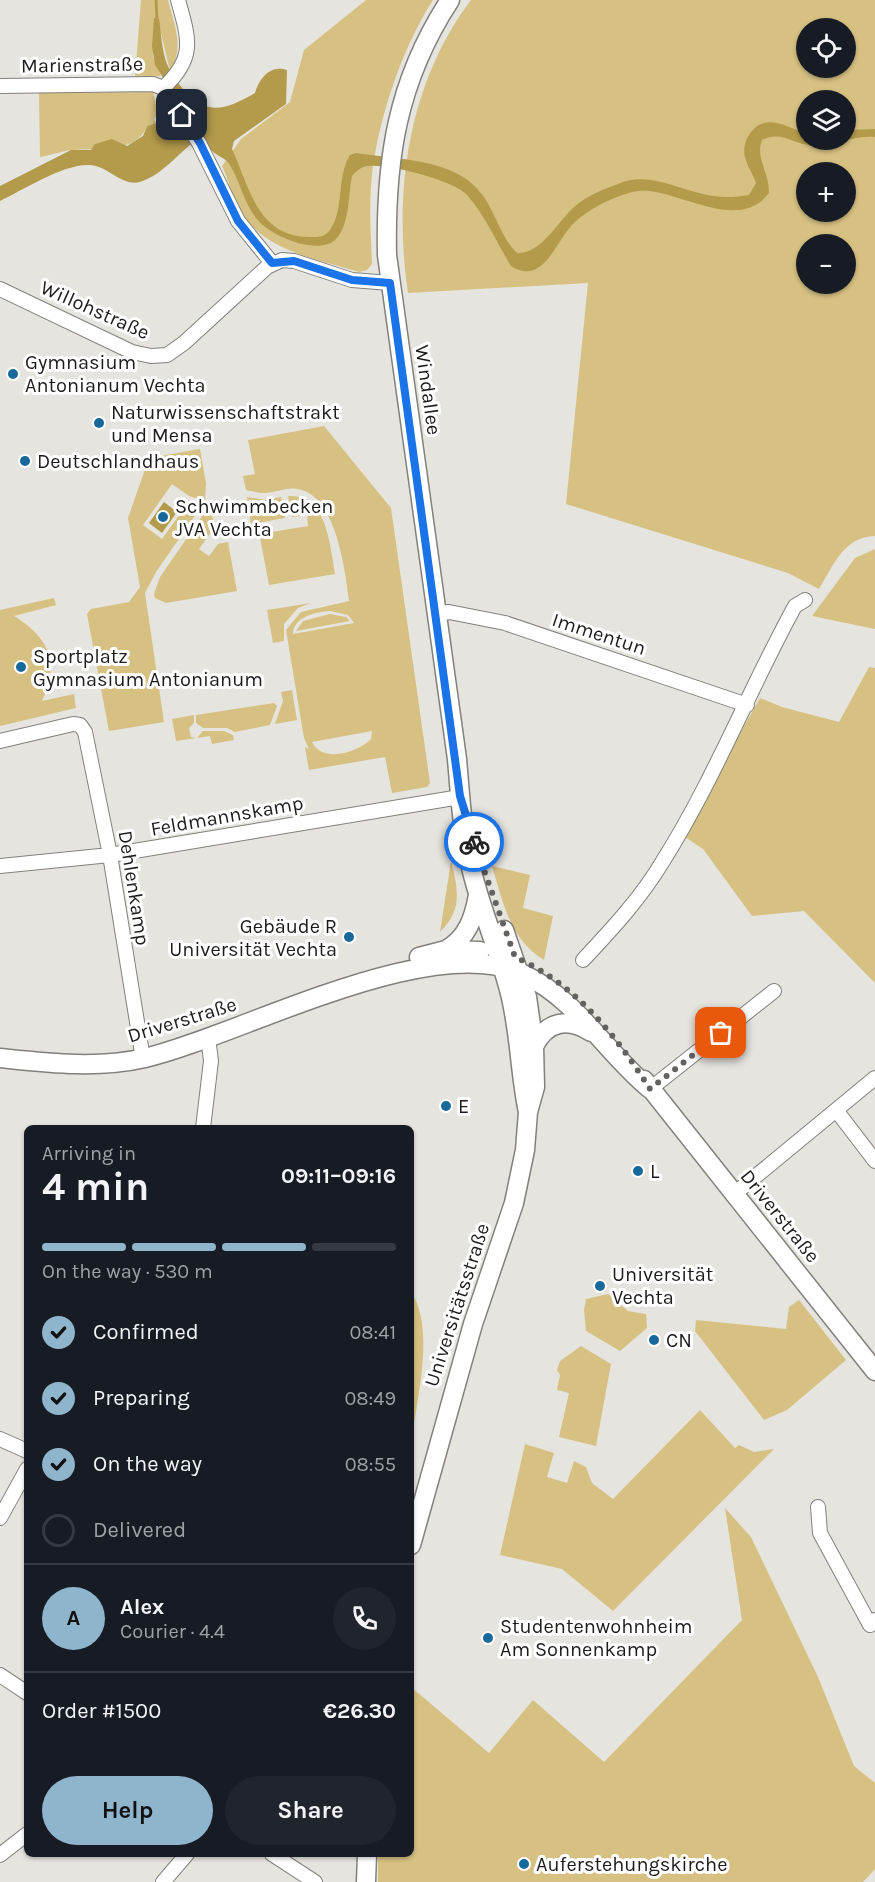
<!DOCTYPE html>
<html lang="en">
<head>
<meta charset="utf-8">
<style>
	:root { --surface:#171b24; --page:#20242c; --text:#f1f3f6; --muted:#9ea1a6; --line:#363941; --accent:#8fb5cd }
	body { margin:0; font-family:Karla,sans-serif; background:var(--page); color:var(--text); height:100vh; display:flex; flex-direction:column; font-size:22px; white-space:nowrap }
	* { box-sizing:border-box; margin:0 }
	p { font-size:20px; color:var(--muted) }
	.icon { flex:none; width:33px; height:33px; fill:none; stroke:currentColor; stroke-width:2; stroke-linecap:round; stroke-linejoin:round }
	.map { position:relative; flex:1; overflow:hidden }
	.panel { position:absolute; left:24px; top:1125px; width:390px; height:732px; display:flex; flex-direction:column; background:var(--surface); border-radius:9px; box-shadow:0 2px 4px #0004 }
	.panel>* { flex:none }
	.buttons { position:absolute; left:796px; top:18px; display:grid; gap:12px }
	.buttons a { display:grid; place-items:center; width:60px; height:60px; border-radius:50%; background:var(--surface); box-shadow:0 2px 4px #0004; font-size:30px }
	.pin { position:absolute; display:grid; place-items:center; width:51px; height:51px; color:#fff; margin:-26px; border-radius:12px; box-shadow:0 3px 9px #0006 }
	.courier { position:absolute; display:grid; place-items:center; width:60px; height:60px; margin:-30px; border:4px solid #1a73e8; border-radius:50%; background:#fff; color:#222; box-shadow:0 2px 8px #0007 }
	.summary em { font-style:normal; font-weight:700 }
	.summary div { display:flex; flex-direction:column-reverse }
	.summary { display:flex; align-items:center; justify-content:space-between; height:102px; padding:0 18px }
	h1 { font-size:39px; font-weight:700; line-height:45px }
	.bar { display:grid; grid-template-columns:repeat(4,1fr); gap:9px 6px; align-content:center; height:72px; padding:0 18px }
	.bar i { height:8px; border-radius:4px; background:var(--line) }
	.bar .current { background:var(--accent) }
	.bar p { grid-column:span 4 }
	.line { display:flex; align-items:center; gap:15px; padding:0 18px; border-top:2px solid var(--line) }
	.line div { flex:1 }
	.round { display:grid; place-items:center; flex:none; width:63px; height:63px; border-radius:32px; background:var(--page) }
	ol { padding:0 18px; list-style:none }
	li { display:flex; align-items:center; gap:18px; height:66px }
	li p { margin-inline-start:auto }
	li .icon { padding:6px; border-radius:50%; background:var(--accent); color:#111; stroke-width:4 }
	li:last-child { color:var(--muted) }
	li i { width:33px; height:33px; border:3px solid var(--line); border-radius:50% }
	.primary-button { display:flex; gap:12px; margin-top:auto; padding:12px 18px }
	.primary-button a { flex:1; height:69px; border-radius:36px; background:var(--accent); color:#111; font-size:24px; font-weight:700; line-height:69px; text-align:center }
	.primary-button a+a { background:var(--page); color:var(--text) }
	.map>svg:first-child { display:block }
</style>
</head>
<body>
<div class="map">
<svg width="875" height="1882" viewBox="0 0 875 1882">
	<rect width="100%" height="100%" fill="#e6e4df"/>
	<path fill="#d6c182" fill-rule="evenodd" d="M 141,0 L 168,0 C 174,24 185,48 170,71 L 161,33 L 153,30 L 153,57 L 161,76 L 135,77 Z
		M 366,0 L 433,0 C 401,49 375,128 371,186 C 369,212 371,239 372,264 L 367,270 L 359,272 C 318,259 266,252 242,213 C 233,200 229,181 222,166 L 241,139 L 290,102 L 304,50 Z
		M 471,0 L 875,0 L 875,536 C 843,537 834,565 819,589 L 788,573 L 566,504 L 588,283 L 408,293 C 393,192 408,83 471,0 ZM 807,28 L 846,28 L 846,68 L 807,68 ZM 807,100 L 846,100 L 846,140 L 807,140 ZM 807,172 L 846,172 L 846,212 L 807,212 ZM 807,244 L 846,244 L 846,284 L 807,284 Z
		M 153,92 L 158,113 L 154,119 L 156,123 L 147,126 C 136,154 98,148 72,150 C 62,151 51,155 40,157 L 39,93 Z
		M 324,426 L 391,508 L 430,783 L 427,787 L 392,793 L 385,757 L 309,770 L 305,747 L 309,749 L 304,738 L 286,630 L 301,612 L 349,601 C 345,570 336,494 297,489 C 286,487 275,493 264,493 C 258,493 252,491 246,490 L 243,476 L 255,474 L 248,440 ZM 330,611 L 348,615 L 354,623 L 293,634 C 293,617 316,612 330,611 ZM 372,731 L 371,739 C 358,752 323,764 312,742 Z
		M 200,449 L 206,483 L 205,501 L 189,496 L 172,484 L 143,525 L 162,539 L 190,500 L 203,504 L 156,572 L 145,593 L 164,722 L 109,731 L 87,614 L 91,609 L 129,602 L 140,587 L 128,518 L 149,458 Z
		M 288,496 C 327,493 330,546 335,574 L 269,585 L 260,537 L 253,538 L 247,497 L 266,500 L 281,497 L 285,518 L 257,523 L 259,534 L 308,526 L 307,515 L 292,517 Z
		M 212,514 L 214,528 L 199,549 L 209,556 L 218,544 L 228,542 L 237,591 L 166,603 L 155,598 L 154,594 L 160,577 L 203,515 Z
		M 875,549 L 875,629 L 812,616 L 855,558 Z
		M 54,598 L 56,605 L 14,616 C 49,638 60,661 42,701 L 74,694 L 76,708 L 0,726 L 0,610 Z
		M 311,603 L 298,608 L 284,624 L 284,641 L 273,643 L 267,610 Z
		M 330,614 L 346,617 L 350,621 L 296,631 L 303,621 Z
		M 869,667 L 875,668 L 875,983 L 804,911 L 752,916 L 703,849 L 682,835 L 760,698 L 782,707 L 839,722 Z
		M 292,690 L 297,720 L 275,724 L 283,701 L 281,692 Z
		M 274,703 L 277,706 L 270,725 L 235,732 L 227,728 L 203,728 L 196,723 L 196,715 Z
		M 194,715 L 194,723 L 189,728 L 191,737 L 197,738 L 203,731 L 224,731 L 233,735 L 234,740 L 212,744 L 210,736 L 176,741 L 172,719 Z
		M 451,861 C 458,889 463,910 440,932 Z
		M 492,866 L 530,875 L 523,908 L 553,916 L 544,960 C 510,940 503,902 492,866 Z
		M 411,1292 C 436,1328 416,1402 411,1444 Z
		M 608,1294 L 628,1311 L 646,1314 L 647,1328 L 620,1351 L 586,1331 L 584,1310 L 586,1299 Z
		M 799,1300 L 846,1360 L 787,1410 L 764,1420 L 695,1331 L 696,1320 L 786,1329 L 789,1307 Z
		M 581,1346 L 611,1364 L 596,1446 L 559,1437 L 569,1393 L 557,1390 L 560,1375 L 557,1370 L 560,1361 Z
		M 700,1410 L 735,1448 L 739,1445 L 754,1452 L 774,1449 L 613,1611 L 562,1569 L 500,1555 L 525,1444 L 554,1453 L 547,1477 L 567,1483 L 574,1461 L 586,1467 L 592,1483 L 613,1499 Z
		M 725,1508 L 751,1537 L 818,1677 L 854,1766 L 875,1783 L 875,1869 L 863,1882 L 378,1882 L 378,1854 L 411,1854 L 411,1687 L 489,1753 L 533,1700 L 604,1762 L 742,1620 Z"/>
	<path fill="#b49a4b" d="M 154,18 L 159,19 C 161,33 162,51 167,64 C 170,72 175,78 179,84 C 202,116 223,112 255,93 C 259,79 270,64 287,70 L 286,104 L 234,141 L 232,149 C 250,188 257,236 309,237 C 317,237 324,238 330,230 C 345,208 336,178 350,155 L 356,153 C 399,160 458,158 484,197 C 496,215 502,239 517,253 C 541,254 557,223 573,208 C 586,196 602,190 618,184 C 646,172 671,186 699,193 C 716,198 732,198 749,195 L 756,183 C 753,174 747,166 745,157 C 743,151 745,140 749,135 C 764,111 787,127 807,134 L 807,140 L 846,140 L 846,130 L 875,129 L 875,137 C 855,135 834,146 811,145 C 792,144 781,130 762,140 C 755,159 769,170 769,193 C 741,231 686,195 649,191 C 638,190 627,193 617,197 C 601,203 583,213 571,226 C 555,244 542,286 511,266 C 497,243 485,215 467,195 C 454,180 387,163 367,166 C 361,167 356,171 352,176 C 348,195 350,222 337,238 C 320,258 268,235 256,218 C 243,201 240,181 230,165 C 226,158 217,156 212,151 C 208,147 205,141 202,136 C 180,150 165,174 140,182 C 122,187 107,165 89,165 C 63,164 23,190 0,201 L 0,186 L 71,150 L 91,150 L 95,144 L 112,139 L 127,146 L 143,136 L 147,126 L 156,123 L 171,138 L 194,127 L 155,65 L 152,46 Z
		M 164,502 L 177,512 L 162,533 L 149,523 Z"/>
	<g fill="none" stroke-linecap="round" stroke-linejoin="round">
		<path stroke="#b49a4b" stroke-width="3" d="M 156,0 L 157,20"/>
		<g stroke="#82807c" stroke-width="16">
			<path id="street" d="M 0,86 L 153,84 L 163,88
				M 163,88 L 199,143 L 238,221 L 272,263
				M 163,88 C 196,58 189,39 178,0
				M 0,289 L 132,352 L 151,356 L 167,355 L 184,343 L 267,267 L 282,260 L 294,261 L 352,280 L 390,283
				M 436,614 L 449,612 L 505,623 L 747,705
				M 0,741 L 73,724 L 80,725 L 85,732 L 110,855 L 143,1059
				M 0,866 L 110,855 L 460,797
				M 583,960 C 612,929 641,898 663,861 C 714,780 749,690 795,606 L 805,600
				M 650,1089 L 774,991
				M 836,1110 L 875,1161
				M 203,1128 L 211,1061 L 208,1037
				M 733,1195 L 875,1078
				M 0,1439 L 27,1451
				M 818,1507 L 820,1533 L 870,1625 L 875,1620
				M 0,1518 L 27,1469
				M 0,1675 L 27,1693
				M 272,1854 L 315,1882
				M 0,1855 L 27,1834
				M 163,1882 L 187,1854"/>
		</g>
		<g stroke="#82807c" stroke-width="21">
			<path id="secondary" d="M 450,0 C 397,81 385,160 387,255 L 457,759 C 460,794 462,829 470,863 C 479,905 497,945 508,986 C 520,1027 519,1070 528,1112
				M 446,950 C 467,938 474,918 478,895
				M 419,957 L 446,950 L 480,951
				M 534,1046 C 547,1021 568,1017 591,1032
				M 0,1058 C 48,1063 97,1069 145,1058 C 241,1035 431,930 523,974 C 577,999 605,1052 650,1089
				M 644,1080 L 875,1371
				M 411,1545 L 473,1324 L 514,1203 L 525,1150 L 528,1112 L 535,1087 L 534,1046 L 527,997 L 504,930
				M 366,1882 L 367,1854"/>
		</g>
		<use href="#street" stroke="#fff" stroke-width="14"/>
		<use href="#secondary" stroke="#fff" stroke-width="18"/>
	</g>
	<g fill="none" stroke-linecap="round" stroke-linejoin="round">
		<path stroke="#636260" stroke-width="6" stroke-dasharray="0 10.8" d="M 474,842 L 515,957 C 575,984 615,1034 650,1089 L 721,1033"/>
		<path stroke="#1a73e8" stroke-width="8" d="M 182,115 L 200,143 L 238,221 L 272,263 L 294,261 L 352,280 L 390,283 L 460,796 L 474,842"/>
	</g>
	<g fill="#17699b" stroke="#fff" stroke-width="2">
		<circle cx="13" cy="374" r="6"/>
		<circle cx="99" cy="423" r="6"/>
		<circle cx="25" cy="461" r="6"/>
		<circle cx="163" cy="517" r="6"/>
		<circle cx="21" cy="667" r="6"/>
		<circle cx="349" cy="937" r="6"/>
		<circle cx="446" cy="1106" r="6"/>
		<circle cx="638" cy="1171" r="6"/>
		<circle cx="600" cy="1286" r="6"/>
		<circle cx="654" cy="1340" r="6"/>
		<circle cx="488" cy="1638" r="6"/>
		<circle cx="524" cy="1864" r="6"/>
	</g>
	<g text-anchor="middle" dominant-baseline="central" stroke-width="6" stroke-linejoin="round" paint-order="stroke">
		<g font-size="20" fill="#1d1c1b" stroke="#fff">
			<text transform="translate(82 65) rotate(-1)">Marienstraße</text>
			<text transform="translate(95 310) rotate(24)">Willohstraße</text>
			<text transform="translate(428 390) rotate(82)">Windallee</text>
			<text transform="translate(599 634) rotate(18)">Immentun</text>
			<text transform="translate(227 816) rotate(-10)">Feldmannskamp</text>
			<text transform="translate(134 888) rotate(81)">Dehlenkamp</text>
			<text transform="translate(182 1020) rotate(-17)">Driverstraße</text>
			<text transform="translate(780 1216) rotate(51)">Driverstraße</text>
			<text transform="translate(457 1305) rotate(-72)">Universitätsstraße</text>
		</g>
		<g font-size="20" fill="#1d1c1b" stroke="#fff" text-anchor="start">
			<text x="25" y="362">Gymnasium<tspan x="25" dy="23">Antonianum Vechta</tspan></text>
			<text x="111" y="412">Naturwissenschaftstrakt<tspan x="111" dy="23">und Mensa</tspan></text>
			<text x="37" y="461">Deutschlandhaus</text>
			<text x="175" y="506">Schwimmbecken<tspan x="175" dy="23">JVA Vechta</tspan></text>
			<text x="33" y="656">Sportplatz<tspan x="33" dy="23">Gymnasium Antonianum</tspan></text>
			<text x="337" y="926" text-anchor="end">Gebäude R<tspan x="337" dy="23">Universität Vechta</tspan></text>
			<text x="458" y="1106">E</text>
			<text x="650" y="1171">L</text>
			<text x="612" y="1274">Universität<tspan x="612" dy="23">Vechta</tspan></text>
			<text x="666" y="1340">CN</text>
			<text x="500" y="1626">Studentenwohnheim<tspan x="500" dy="23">Am Sonnenkamp</tspan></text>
			<text x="536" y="1864">Auferstehungskirche</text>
		</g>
	</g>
</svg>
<div class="buttons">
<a><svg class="icon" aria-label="locate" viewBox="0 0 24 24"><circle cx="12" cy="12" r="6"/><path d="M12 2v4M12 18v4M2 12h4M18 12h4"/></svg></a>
<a><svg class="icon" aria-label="layers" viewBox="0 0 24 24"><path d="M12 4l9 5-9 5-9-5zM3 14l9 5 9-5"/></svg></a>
<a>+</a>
<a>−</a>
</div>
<div class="pin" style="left:721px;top:1033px;background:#ea580c"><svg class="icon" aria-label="bag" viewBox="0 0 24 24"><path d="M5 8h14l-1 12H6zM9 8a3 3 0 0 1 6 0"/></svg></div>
<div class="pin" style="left:182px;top:115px;background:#1f2937"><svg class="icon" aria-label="home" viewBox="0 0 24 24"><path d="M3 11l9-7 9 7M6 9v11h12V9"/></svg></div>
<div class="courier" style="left:474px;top:842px"><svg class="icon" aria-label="bike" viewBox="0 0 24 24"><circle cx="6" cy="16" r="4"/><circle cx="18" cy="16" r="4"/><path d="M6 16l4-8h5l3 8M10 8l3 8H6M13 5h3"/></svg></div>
<section class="panel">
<div class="summary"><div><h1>4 min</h1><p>Arriving in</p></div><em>09:11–09:16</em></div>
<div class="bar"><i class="current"></i><i class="current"></i><i class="current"></i><i></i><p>On the way · 530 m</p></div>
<ol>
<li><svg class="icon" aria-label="check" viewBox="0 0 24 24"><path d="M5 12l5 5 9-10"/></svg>Confirmed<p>08:41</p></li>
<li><svg class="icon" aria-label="check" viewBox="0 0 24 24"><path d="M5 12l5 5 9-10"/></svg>Preparing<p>08:49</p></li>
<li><svg class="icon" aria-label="check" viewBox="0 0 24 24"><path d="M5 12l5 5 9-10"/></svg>On the way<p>08:55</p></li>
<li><i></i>Delivered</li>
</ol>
<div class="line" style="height:108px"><b class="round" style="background:var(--accent);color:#111">A</b><div><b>Alex</b><p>Courier · 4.4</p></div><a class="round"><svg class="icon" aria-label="phone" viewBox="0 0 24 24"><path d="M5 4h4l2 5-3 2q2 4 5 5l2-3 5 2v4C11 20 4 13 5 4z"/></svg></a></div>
<div class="line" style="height:78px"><div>Order #1500</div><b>€26.30</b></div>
<div class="primary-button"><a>Help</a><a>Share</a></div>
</section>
</div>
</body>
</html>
